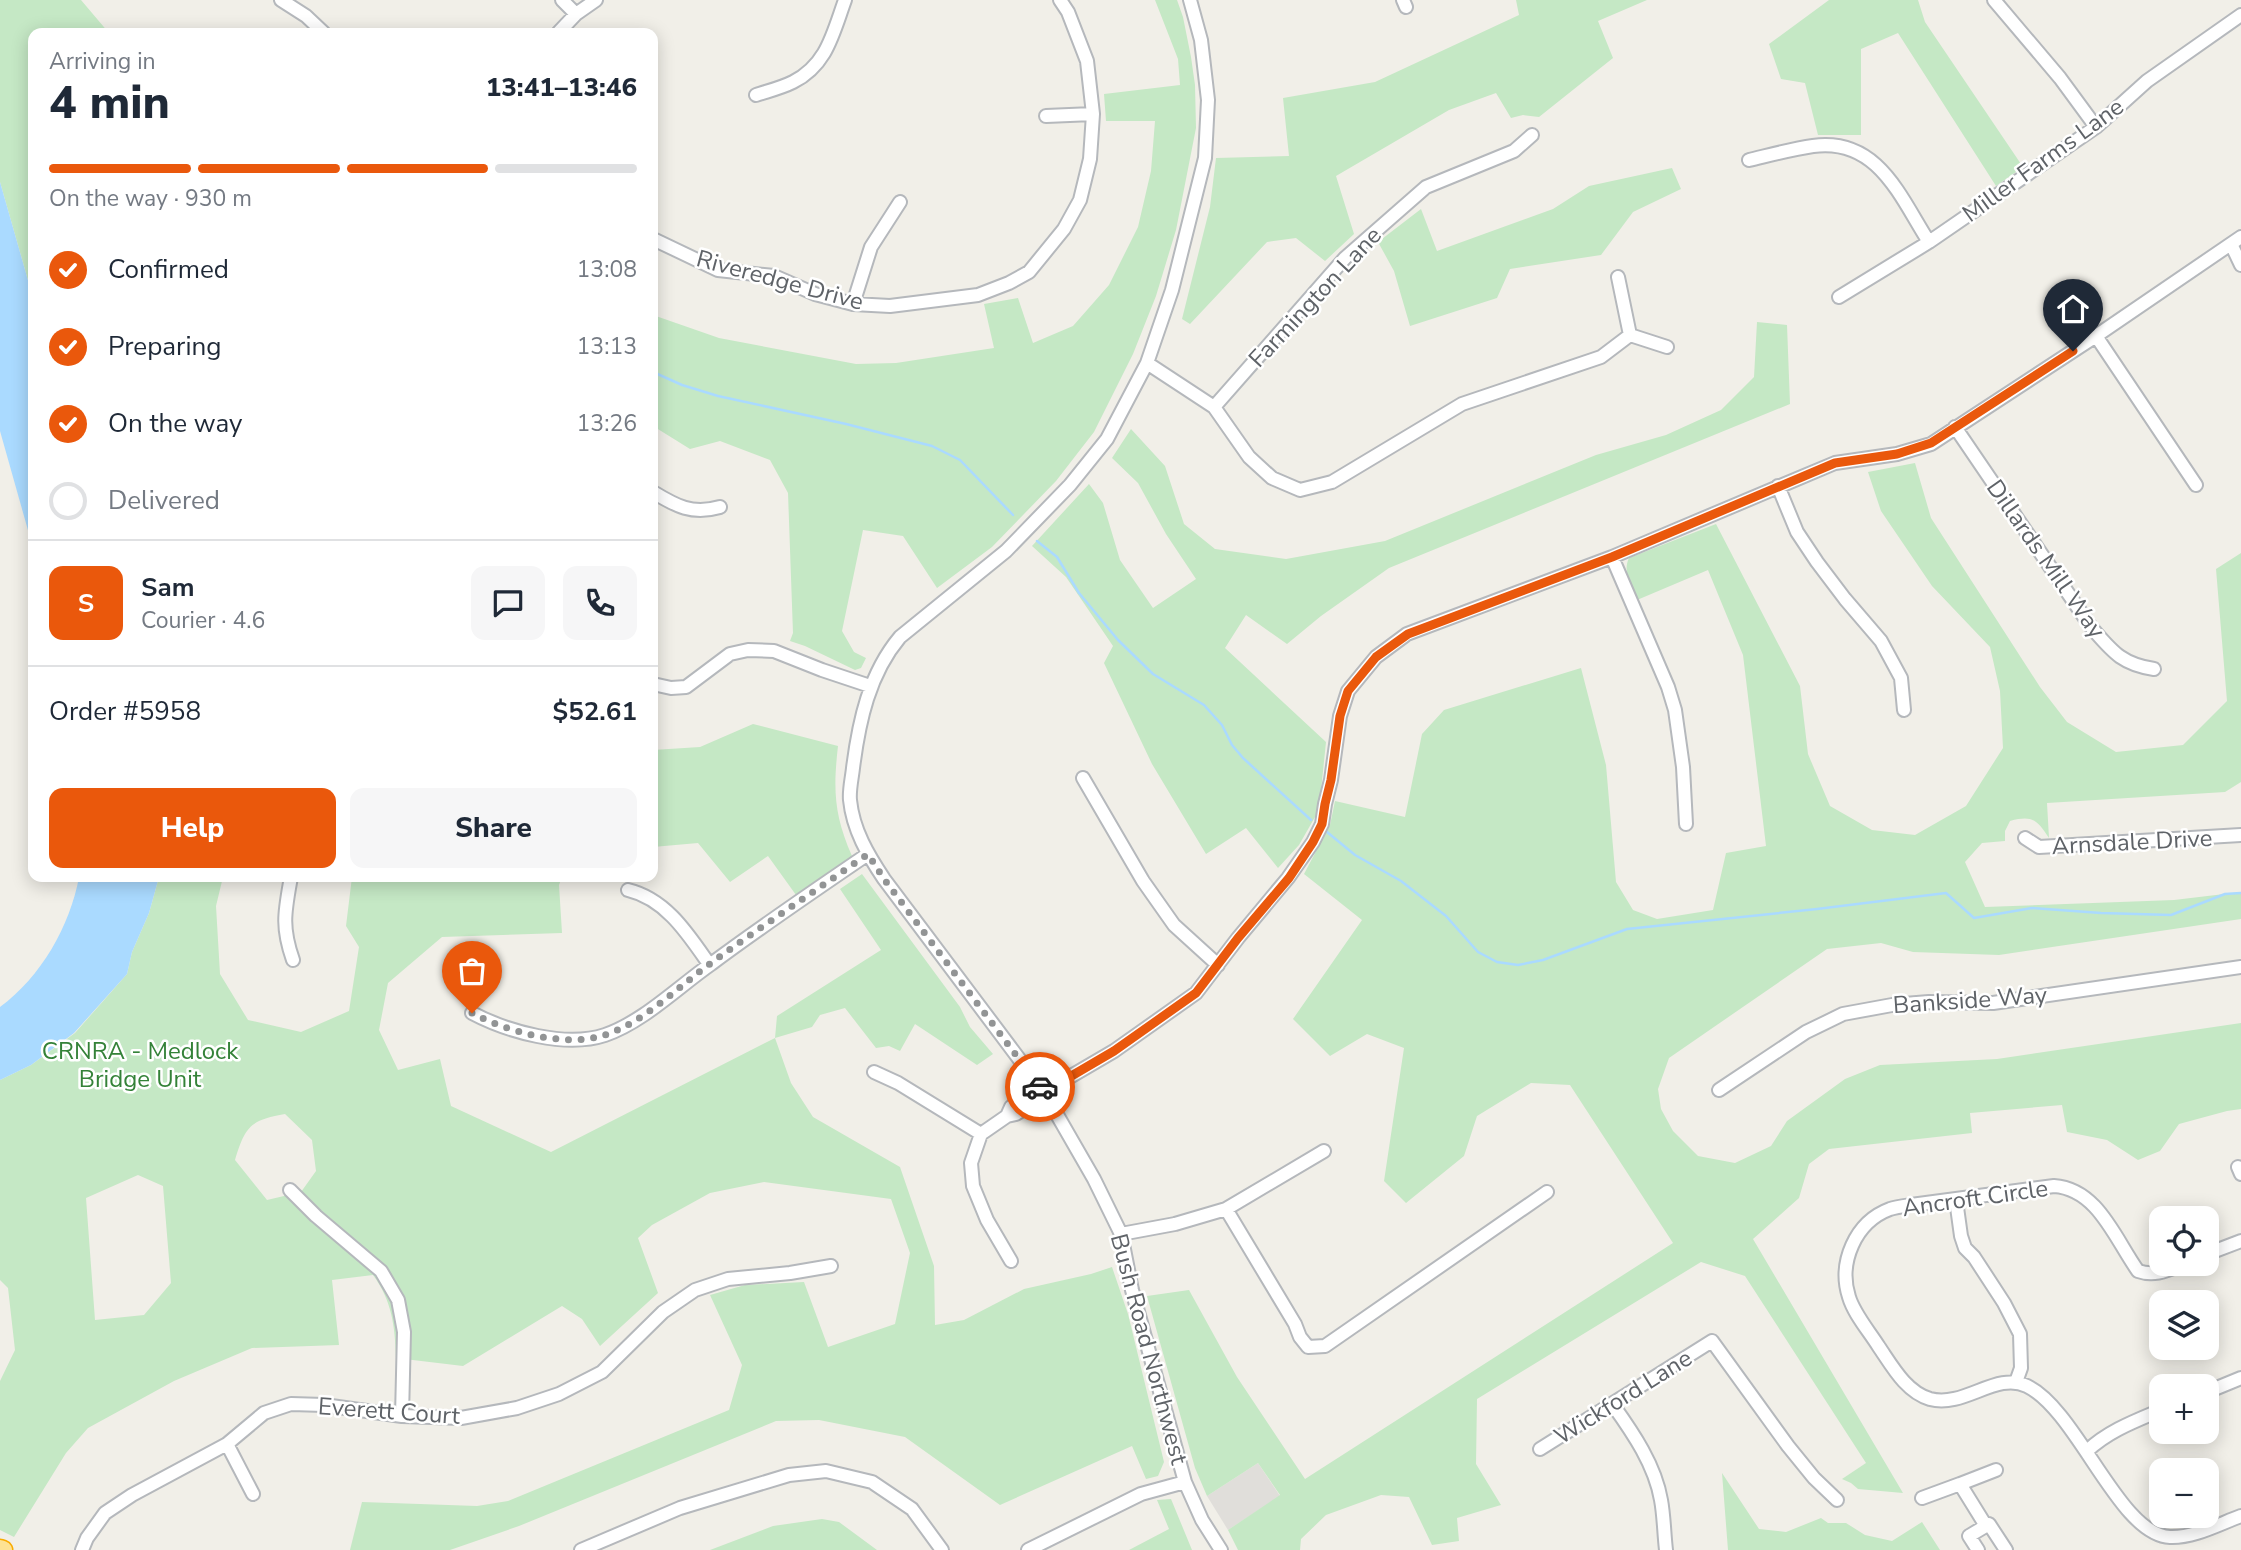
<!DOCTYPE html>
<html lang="en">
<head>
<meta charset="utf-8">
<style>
	:root { --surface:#fff; --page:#f6f6f7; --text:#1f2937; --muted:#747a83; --line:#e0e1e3; --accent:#ea580c }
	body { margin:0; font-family:"Nunito Sans",sans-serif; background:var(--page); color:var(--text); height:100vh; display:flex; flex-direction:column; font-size:26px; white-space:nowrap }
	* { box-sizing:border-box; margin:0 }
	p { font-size:23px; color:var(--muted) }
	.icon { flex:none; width:38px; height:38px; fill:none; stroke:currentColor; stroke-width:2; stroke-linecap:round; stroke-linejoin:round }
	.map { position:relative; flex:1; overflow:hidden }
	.drawer { position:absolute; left:28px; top:28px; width:630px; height:854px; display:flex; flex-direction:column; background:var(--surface); border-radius:14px; box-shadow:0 4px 18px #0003 }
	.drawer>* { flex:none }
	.buttons { position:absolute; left:2149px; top:1206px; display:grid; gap:14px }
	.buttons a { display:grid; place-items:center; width:70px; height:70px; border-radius:14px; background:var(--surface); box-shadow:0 4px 18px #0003; font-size:35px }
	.pin { position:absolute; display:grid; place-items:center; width:60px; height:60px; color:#fff; margin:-72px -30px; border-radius:50% 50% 50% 0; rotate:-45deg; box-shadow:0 0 7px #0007 }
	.pin .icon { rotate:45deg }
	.courier { position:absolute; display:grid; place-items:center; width:70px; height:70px; margin:-35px; border:5px solid #ea580c; border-radius:50%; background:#fff; color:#222; box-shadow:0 2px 9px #0007 }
	.overview em { font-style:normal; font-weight:800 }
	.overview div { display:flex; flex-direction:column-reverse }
	.overview { display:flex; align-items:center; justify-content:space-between; height:119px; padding:0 21px }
	h1 { font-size:46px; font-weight:800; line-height:52px }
	.bar { display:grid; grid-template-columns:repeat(4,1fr); gap:10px 7px; align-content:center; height:84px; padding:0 21px }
	.bar i { height:9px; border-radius:5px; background:var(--line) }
	.bar .selected { background:var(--accent) }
	.bar p { grid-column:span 4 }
	.line { display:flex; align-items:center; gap:18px; padding:0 21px; border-top:2px solid var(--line) }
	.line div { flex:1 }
	.round { display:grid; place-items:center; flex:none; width:74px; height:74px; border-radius:14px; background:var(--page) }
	ol { padding:0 21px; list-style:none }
	li { display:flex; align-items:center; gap:21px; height:77px }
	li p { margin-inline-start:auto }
	li .icon { padding:7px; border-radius:50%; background:var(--accent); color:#fff; stroke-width:4 }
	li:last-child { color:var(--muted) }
	li i { width:38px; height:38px; border:4px solid var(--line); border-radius:50% }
	.action { display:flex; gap:14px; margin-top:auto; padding:14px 21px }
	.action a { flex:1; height:80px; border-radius:14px; background:var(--accent); color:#fff; font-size:28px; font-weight:800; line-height:80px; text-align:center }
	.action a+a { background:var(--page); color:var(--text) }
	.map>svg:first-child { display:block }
</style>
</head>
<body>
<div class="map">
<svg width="2241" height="1550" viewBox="0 0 2241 1550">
	<rect width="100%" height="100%" fill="#f1efe8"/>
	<path fill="#e0deda" d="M 1258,1463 L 1280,1496 L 1228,1530 L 1207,1496 Z"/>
	<path fill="#c5e8c5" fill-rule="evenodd" d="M 0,0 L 81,0 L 109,33 L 33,33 L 33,298 L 0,182 Z
		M 1155,0 L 1177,0 L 1183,17 L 1191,57 L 1195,85 L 1196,128 L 1176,230 L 1156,296 L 1133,354 L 1094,432 L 1056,481 L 992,547 L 937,588 L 903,536 L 863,530 L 842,631 L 854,652 L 866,658 L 861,668 L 855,670 L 805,646 L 790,641 L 793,633 L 788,493 L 770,460 L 720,441 L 690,449 L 653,426 L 653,315 L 719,338 L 856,364 L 896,363 L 994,348 L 984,304 L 1018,298 L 1033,343 L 1073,326 L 1109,285 L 1138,227 L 1151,171 L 1155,121 L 1106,121 L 1104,94 L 1180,85 L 1178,59 Z
		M 1516,0 L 1647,0 L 1598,21 L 1613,58 L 1539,117 L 1523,115 L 1511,118 L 1496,93 L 1449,110 L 1336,176 L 1354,234 L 1325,261 L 1296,238 L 1267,242 L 1190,324 L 1182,319 L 1210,207 L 1216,158 L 1289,156 L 1283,98 L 1375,82 L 1519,15 Z
		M 1829,0 L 1918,0 L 1925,22 L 2023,167 L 1996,186 L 1898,33 L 1861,49 L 1861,135 L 1818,135 L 1805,83 L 1781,79 L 1769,44 Z
		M 1672,168 L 1681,189 L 1633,212 L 1601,255 L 1510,269 L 1497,298 L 1410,326 L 1394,271 L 1378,242 L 1421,209 L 1437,251 L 1553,209 L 1589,186 Z
		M 1757,322 L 1787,325 L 1790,404 L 1389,568 L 1321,616 L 1287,644 L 1246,615 L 1225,648 L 1326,742 L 1319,810 L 1299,845 L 1278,868 L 1246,828 L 1206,854 L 1152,764 L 1104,663 L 1113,646 L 1066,577 L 1032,546 L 1089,484 L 1103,503 L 1120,560 L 1153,608 L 1196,579 L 1166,534 L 1138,483 L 1112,458 L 1131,429 L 1165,466 L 1184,524 L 1215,549 L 1286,559 L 1385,541 L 1596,455 L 1666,435 L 1721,410 L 1754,377 Z
		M 1915,463 L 1931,518 L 2040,687 L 2067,722 L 2116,752 L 2183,745 L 2227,701 L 2216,569 L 2241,553 L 2241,782 L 2225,792 L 2047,803 L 2049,838 C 2037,820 2033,815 2010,821 L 2005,831 L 2005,841 L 1982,843 L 1965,862 L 1985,907 L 2174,900 L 2241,892 L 2241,919 L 1999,955 L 1913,952 L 1881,943 L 1827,949 L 1669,1058 L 1658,1089 L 1661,1109 L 1673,1131 L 1698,1156 L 1735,1163 L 1771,1146 L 1787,1121 L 1845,1079 L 1880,1065 L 1997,1059 L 2241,1023 L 2241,1109 L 2227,1111 L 2179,1124 L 2160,1151 L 2138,1160 L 2107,1140 L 2067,1132 L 2062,1105 L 1970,1113 L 1972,1133 L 1829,1149 L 1809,1164 L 1799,1198 L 1753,1239 L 1903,1493 L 1858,1489 L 1851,1483 L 1842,1479 L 1866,1463 L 1745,1276 L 1701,1262 L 1477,1399 L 1476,1464 L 1501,1505 L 1457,1518 L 1459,1541 L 1432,1545 L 1409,1497 L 1381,1495 L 1326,1515 L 1301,1539 L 1300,1550 L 1238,1550 L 1228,1530 L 1280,1495 L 1258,1463 L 1207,1496 L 1195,1468 L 1147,1296 L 1189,1290 L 1237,1377 L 1305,1479 L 1673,1243 L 1570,1085 L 1531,1083 L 1477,1116 L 1464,1156 L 1406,1203 L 1384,1181 L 1404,1048 L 1367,1034 L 1330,1056 L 1293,1019 L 1362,920 L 1304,874 L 1330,825 L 1335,801 L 1405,817 L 1422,734 L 1444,710 L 1581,668 L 1606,765 L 1616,882 L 1633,910 L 1657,919 L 1713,910 L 1726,853 L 1766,846 L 1743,655 L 1708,570 L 1637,600 C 1632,586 1622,572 1629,558 L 1716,524 L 1800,686 L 1808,754 L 1830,806 L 1872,830 L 1915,835 L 1966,806 L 2003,748 L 2000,691 L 1990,647 L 1932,586 L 1881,511 L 1868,472 Z
		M 753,724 L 838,746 C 833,790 834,815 852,856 L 848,861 L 796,895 L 768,856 L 730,882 L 698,843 L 653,847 L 653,750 L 700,747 Z
		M 862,874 L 960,1007 L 970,1027 L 993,1054 L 977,1065 L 915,1024 L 900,1051 L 889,1046 L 876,1048 L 845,1008 L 820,1015 L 812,1027 L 775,1038 L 791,1083 L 813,1117 L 900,1167 L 934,1266 L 935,1325 L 964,1320 L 1024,1289 L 1091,1274 L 1112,1267 L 1128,1314 L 1164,1462 L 1158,1476 L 1146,1479 L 1132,1446 L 1000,1505 L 905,1437 L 819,1420 L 776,1421 L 519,1526 L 450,1550 L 350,1550 L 362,1502 L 477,1506 L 508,1501 L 729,1410 L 742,1365 L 710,1295 L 745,1285 L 804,1282 L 828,1347 L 895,1324 L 910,1253 L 891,1199 L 764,1182 L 710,1193 L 652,1225 L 638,1238 L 658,1293 L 600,1346 L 582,1319 L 562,1306 L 463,1366 L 396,1358 C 395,1326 392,1301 373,1275 L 332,1280 L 339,1345 L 252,1348 L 174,1381 L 88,1428 L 66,1453 L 14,1537 L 0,1530 L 0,1381 L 15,1350 L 8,1288 L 0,1280 L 0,1080 L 31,1065 L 75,1033 L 127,974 L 132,952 L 149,913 L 159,877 L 223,877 L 216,906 L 220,974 L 248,1020 L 301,1032 L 349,1011 L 359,947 L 346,926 L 352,877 L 562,877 L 559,885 L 562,933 L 442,937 L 388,983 L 379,1030 L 398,1070 L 440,1059 L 451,1106 L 551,1152 L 775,1038 L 777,1016 L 881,950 L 840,889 ZM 285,1114 L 312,1140 L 316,1171 L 301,1192 L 267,1200 L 235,1160 C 245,1127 250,1120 285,1114 ZM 138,1175 L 163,1186 L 171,1283 L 144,1315 L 95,1320 L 86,1198 Z
		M 1722,1473 L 1759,1529 L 1786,1532 L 1821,1518 L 1828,1523 L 1846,1523 L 1865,1535 L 1892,1541 L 1922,1522 L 1940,1550 L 1728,1550 Z
		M 1171,1499 L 1192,1550 L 1129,1550 L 1169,1529 L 1157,1500 Z
		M 822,1519 L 839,1522 L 877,1550 L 710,1550 L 773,1526 Z"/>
	<path fill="#aadaff" d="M 0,182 L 33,298 L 33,548 L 0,431 Z
		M 79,877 L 159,877 L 149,913 L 132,952 L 127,974 L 74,1033 L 31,1065 L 0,1080 L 0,1007 C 41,977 70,926 79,877 Z"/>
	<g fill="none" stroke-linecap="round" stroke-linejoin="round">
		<path stroke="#aadaff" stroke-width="2.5" d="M 653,372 L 682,385 L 718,396 L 846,424 L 932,446 L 960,460 L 1013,515
			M 1037,541 L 1057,557 L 1079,593 L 1118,640 L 1153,674 L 1204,705 L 1222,725 L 1232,745 L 1243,758 L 1311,820
			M 1327,832 L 1355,855 L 1401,881 L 1446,916 L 1478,952 L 1497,962 L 1518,965 L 1543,960 L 1627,929 L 1817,909 L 1946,893 L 1974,918 L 2032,908 L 2101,913 L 2171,915 L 2225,894 L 2241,893"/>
		<g stroke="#b5b8bc" stroke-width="16">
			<path id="minor" d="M 281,0 L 306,16 L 324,33
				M 562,0 L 576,14
				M 1190,0 L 1201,40 L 1208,100 L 1205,158 L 1172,290 L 1147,363 L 1107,439 L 1070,485 L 1006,551 L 900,637 C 869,674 859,721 853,768 C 852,778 849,790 850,800 C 853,830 868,855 884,879 L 1044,1092 L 1094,1179 L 1121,1234 L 1132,1290 L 1185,1482 L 1202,1520 L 1221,1550
				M 1403,0 L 1406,7
				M 1994,0 L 2060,78 L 2096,127
				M 558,33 L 576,14 L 596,0
				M 756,95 C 768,91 781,88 793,82 C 827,65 833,33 845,0
				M 1046,116 L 1093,114
				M 1749,160 C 1770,155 1792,149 1813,146 C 1878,137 1900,197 1929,242
				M 653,239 L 718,270 L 774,276 L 815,294 L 853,304 L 890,306 L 978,295 L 1009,283 L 1029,272 L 1064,229 L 1080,200 L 1090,159 L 1093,114 L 1087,61 L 1068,12 L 1060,0
				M 2231,244 L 2241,265
				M 1839,297 L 1929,242 L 2096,127 L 2147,81 L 2241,15
				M 853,304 L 871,247 L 900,202
				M 1630,335 L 1667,347
				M 2096,336 L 2196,485
				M 1147,363 L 1214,407 L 1249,457 L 1272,478 L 1300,490 L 1332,482 L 1462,404 L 1601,357 L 1630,335 L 1618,277
				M 1214,407 L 1345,258 L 1426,187 L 1514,151 L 1532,135
				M 1955,427 L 2091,627 C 2112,651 2121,664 2154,669
				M 1778,486 L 1797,532 L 1817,562 L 1845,599 L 1881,641 L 1901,678 L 1904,710
				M 653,492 C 676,506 692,515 720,507
				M 1612,557 L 1668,687 L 1675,710 L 1683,767 L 1686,824
				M 653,684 L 671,688 L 686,687 L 730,654 L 748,650 L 774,651 L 822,670 L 870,686
				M 1083,778 L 1143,881 L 1174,925 L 1218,965
				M 2025,838 L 2039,847 L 2241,835
				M 291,877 C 285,911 281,926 293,960
				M 628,890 C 666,899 688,934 709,964
				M 472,1013 C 508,1032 566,1048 605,1035 C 643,1022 678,987 711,964 C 762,926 815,890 868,854
				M 874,1072 L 898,1083 L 981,1134
				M 1719,1090 L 1806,1032 L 1843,1014 L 1892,1005 L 1929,1002 L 1993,1003 L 2241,967
				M 1044,1092 L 1114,1051 L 1196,993 L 1238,938 L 1288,878 L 1313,842 L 1322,824 L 1325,804 L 1331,780 L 1340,716 L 1348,691 L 1376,657 L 1407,634 L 1612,557 L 1835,463 L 1897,454 L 1931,444 L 2096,336 L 2241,237
				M 1007,1116 L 1011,1107 L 1025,1097 L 1030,1076
				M 2238,1167 L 2241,1174
				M 290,1190 L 316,1216 L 381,1271 L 398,1300 L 404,1332 L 402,1416
				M 1956,1200 L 1961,1236 L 1965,1248 L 1974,1257 L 2004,1303 L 2020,1334 L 2021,1368 L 2016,1382
				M 1226,1209 L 1295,1324 L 1300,1337 L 1308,1347 L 1325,1346 L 1547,1192
				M 1121,1234 L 1175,1224 L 1226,1209 L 1324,1151
				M 2207,1254 L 2241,1241
				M 1011,1261 L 987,1220 L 973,1186 L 971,1163 L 981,1134 L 1007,1116 L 1016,1114 L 1032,1104 L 1053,1107
				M 2184,1264 C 2168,1270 2155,1277 2138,1271 C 2115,1239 2098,1189 2054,1186 L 1911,1205 C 1904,1206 1896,1207 1890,1209 C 1855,1222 1838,1263 1849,1297 C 1854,1314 1869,1331 1879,1347 C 1892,1366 1906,1392 1930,1399 C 1965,1408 1996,1371 2027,1386 C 2078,1411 2119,1535 2170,1537 C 2194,1538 2219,1524 2241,1516
				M 2207,1392 L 2241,1378
				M 1613,1405 C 1633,1433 1655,1465 1661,1500 C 1664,1516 1664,1533 1666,1550
				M 227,1444 L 253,1494
				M 1540,1449 L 1712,1341 L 1788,1446 L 1814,1478 L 1837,1500
				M 2087,1451 C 2108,1431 2135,1421 2161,1410
				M 1960,1484 L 1996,1470
				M 1922,1498 L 1960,1484 L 1986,1526
				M 82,1550 L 87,1538 L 105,1513 L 132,1495 L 227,1444 L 264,1413 L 291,1404 L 324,1405 L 402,1416 L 461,1418 L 517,1408 L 559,1394 L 602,1372 L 663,1312 L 695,1290 L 728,1279 L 790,1273 L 831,1266
				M 581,1550 L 680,1508 L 789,1475 L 826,1471 L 872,1482 L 912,1509 L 942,1550
				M 1028,1550 L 1141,1494 L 1185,1482
				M 1978,1550 L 1969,1536 L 1989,1524 L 2006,1550"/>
		</g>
		<g stroke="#f9ab00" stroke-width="21">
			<path id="highway" d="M 0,1549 L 3,1550"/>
		</g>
		<use href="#minor" stroke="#fff" stroke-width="12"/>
		<use href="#highway" stroke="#fde293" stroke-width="18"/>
	</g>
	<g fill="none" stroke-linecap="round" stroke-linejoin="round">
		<path stroke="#929495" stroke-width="7" stroke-dasharray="0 12.6" d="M 472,1013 C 508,1032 565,1048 605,1035 C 644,1022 678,987 711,963 C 762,926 815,891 868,854 L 884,879 L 1040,1087"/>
		<path stroke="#ea580c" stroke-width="9" d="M 1040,1087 L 1044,1092 L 1114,1051 L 1196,993 L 1238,938 L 1289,878 L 1313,842 L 1322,824 L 1325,804 L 1331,780 L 1340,716 L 1348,691 L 1376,657 L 1408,634 L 1612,557 L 1835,463 L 1897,454 L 1931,443 L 2073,351"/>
	</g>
	<g text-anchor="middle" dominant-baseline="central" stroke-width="5" stroke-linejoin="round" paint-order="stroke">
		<g font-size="24" fill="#5f6368" stroke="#fff">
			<text transform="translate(2043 160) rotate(-36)">Miller Farms Lane</text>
			<text transform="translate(780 280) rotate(15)">Riveredge Drive</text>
			<text transform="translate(1315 297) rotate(-47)">Farmington Lane</text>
			<text transform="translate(2046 559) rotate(55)">Dillards Mill Way</text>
			<text transform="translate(2132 842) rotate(-3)">Arnsdale Drive</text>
			<text transform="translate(1970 1000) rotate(-4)">Bankside Way</text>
			<text transform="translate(1975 1198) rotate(-8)">Ancroft Circle</text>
			<text transform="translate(1149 1349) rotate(75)">Bush Road Northwest</text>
			<text transform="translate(1623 1397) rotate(-32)">Wickford Lane</text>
			<text transform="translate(389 1411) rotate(4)">Everett Court</text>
		</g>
		<g font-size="24" fill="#348238" stroke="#fff">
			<text x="140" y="1051">CRNRA - Medlock<tspan x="140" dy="28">Bridge Unit</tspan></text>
		</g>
	</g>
</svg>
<div class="buttons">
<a><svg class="icon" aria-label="locate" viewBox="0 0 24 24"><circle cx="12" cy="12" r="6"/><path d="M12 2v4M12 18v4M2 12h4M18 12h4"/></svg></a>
<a><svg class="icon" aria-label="layers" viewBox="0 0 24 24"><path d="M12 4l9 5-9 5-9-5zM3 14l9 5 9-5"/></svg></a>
<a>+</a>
<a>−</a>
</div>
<div class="pin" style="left:472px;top:1013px;background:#ea580c"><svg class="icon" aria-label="bag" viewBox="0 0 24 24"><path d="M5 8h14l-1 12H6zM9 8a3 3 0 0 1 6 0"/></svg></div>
<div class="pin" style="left:2073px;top:351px;background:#1f2937"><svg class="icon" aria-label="home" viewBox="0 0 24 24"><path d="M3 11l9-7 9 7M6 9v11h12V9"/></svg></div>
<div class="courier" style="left:1040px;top:1087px"><svg class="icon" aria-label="car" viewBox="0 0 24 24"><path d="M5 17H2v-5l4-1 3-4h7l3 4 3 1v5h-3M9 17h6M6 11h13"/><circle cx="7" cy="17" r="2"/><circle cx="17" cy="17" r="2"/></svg></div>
<section class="drawer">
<div class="overview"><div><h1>4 min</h1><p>Arriving in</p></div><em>13:41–13:46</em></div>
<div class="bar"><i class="selected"></i><i class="selected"></i><i class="selected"></i><i></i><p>On the way · 930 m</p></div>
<ol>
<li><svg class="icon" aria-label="check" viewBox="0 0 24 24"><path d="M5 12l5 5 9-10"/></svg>Confirmed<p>13:08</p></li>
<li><svg class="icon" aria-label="check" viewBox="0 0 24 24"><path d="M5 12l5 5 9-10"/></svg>Preparing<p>13:13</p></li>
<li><svg class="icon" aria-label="check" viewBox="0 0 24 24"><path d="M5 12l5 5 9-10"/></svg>On the way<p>13:26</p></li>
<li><i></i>Delivered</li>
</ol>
<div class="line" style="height:126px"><b class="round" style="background:var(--accent);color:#fff">S</b><div><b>Sam</b><p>Courier · 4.6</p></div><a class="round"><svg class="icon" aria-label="chat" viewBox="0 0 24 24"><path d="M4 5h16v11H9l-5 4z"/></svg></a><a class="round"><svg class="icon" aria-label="phone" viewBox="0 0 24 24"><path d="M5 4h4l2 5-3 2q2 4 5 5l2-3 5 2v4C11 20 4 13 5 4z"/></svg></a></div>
<div class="line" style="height:91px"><div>Order #5958</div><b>$52.61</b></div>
<div class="action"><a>Help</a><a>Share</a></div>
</section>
</div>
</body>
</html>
